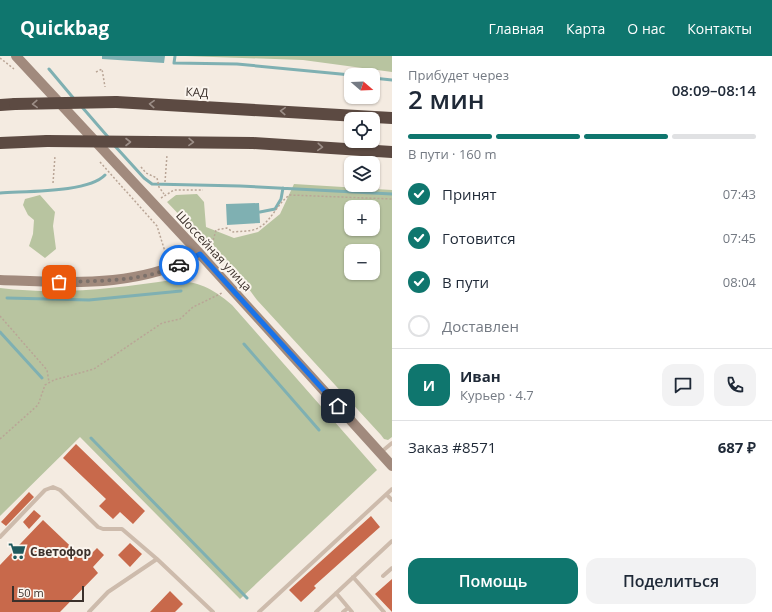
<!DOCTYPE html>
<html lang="ru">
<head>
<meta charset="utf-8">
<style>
	:root { --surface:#fff; --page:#f2f2f3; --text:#1f2937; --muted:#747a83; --line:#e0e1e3; --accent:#0f766e }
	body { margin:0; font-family:"Open Sans",sans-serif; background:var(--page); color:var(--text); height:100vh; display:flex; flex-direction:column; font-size:15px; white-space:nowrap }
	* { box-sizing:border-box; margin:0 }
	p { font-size:13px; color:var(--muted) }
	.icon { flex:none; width:22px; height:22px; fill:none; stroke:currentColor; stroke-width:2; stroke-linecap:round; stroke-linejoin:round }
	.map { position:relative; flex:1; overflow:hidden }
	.side { display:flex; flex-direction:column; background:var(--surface); width:380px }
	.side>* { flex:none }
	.needle { width:26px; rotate:109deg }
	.tools { position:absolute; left:344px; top:12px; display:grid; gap:8px }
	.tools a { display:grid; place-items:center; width:36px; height:36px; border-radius:8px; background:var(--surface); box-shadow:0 1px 3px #0004; font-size:20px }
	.scale { position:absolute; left:12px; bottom:10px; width:72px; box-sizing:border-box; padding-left:4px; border:2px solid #3b302b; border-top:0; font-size:11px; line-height:14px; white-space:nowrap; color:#3b302b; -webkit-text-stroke:3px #fbf5ee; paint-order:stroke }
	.pin { position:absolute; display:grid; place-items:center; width:34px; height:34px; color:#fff; margin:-17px; border-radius:8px; box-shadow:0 2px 6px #0006 }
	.courier { position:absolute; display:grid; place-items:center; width:40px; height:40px; margin:-20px; border:3px solid #1a73e8; border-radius:50%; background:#fff; color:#222; box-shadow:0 1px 5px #0007 }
	.overview em { font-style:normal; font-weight:600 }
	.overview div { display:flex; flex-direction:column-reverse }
	.overview { display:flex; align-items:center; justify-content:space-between; height:68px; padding:0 16px }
	h1 { font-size:26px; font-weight:600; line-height:30px }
	.bar { display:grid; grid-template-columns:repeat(4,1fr); gap:6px 4px; align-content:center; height:48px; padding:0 16px }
	.bar i { height:5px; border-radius:3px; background:var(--line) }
	.bar .active { background:var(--accent) }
	.bar p { grid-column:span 4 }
	.line { display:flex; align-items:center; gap:10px; padding:0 16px; border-top:1px solid var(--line) }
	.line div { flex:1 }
	.round { display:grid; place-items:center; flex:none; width:42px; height:42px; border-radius:12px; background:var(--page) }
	ol { padding:0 16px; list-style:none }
	li { display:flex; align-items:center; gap:12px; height:44px }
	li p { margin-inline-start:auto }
	li .icon { padding:4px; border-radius:50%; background:var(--accent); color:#fff; stroke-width:4 }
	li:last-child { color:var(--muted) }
	li i { width:22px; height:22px; border:2px solid var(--line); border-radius:50% }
	.action { display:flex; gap:8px; margin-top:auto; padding:8px 16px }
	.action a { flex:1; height:46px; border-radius:12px; background:var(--accent); color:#fff; font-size:16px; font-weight:600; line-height:46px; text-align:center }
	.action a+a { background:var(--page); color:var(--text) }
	header { display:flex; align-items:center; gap:24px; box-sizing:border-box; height:56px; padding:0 20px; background:var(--accent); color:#fff }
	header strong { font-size:19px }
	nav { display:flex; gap:22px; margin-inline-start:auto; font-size:14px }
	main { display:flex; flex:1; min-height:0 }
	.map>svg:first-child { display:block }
</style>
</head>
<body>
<header>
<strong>Quickbag</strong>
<nav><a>Главная</a><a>Карта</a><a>О нас</a><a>Контакты</a></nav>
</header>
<main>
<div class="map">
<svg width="392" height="556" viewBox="0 0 392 556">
	<rect width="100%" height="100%" fill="#f4ebe1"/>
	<path fill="#b8c4a0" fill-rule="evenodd" d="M 185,0 L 392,0 L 392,16 L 303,4 Z
		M 294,128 L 392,134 L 392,381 L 388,384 L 384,383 L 381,379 L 257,244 L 246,229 L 167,146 L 176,139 L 197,138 L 204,146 L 206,171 L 234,182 L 258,176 L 280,158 ZM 351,151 L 373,151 L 373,173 L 351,173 ZM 351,195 L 373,195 L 373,217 L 351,217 Z
		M 40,139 L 55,156 L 53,170 L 56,193 L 45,202 L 29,190 L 33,178 L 34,164 L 28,159 L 23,149 L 25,143 Z
		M 172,224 C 199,226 211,231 232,249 L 377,414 L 240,543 L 80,381 L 0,460 L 0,232 C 60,239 112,233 172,224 Z"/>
	<path fill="#7fb0b2" d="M 102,0 L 165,0 L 164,7 L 102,3 Z
		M 259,147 L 260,167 L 227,169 L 226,148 Z"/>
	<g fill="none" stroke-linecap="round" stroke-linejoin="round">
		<path stroke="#7fb0b2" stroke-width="3" d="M 175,0 L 174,7 L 237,8 L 351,19
			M 49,13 L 75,44
			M 373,22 L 392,24
			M 82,51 L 108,81
			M 114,89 L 144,122 L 152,128 L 240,130 L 392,138
			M 0,137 C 25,135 88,137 105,119
			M 260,156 L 275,153 L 281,143 L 283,132
			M 7,242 L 89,244 L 181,235
			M 0,276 L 42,322
			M 244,288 L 319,374
			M 91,382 L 247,542"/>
	</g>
	<path fill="#c8694b" d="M 76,388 L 145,455 L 133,468 L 120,456 L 113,463 L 99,450 L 106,443 L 63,402 Z
		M 29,436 L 34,441 L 6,470 L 1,466 Z
		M 34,454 L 41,460 L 29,473 L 23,466 Z
		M 371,460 L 380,471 L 314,530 L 316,532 L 301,546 L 289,534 Z
		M 43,464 L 85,504 L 97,492 L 104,499 L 93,511 L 98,517 L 60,556 L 0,556 L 0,509 Z
		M 130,487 L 142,498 L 130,511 L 118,499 Z
		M 392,523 L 392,556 L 375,538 Z
		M 170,535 L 183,548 L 175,556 L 150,556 Z"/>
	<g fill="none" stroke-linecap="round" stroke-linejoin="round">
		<path stroke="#b9a596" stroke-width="1.5" stroke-dasharray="2 2" stroke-linecap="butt" d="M 0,2 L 14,13
			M 96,16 L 102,13 L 105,31
			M 100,106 L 157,170 L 167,202
			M 141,111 L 146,117 L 157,122 L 159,131 L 164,138
			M 165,126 L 167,99
			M 53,127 L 55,100
			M 161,142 L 174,134 L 203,134
			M 208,194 L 211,192 L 216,174 L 227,172 L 233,176 C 240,175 251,176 258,172 C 272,165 277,147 290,139 L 392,143
			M 0,260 L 47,314 L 49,326
			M 0,383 L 38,349 L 45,329 L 54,324 L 94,313 L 162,267 L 180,263 L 193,251 L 222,237"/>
		<path stroke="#cdbbac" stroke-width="4" d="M 380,397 L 392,387
			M 387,439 L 392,444
			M 0,481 L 45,434 L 53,431 L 60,434 L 98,471 L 103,473 L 122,473 L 157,503
			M 383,520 L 392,512
			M 353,521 L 384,556
			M 336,537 L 352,556
			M 89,556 L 108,536 L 157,503 L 213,556
			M 259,556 L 392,433
			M 316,556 L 392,485
			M 343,556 L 348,552"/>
		<path stroke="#a18a7d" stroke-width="10" d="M 16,0 L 200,198 L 392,410
			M 0,224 C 69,226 137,233 200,198"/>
		<path stroke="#5c4a42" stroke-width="12" d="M 116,46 L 392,62
			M 0,49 L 15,48
			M 152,86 L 253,87 L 392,96
			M 0,87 L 47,85"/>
		<path stroke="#5c4a42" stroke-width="12" d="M 15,48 L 116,46
			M 47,85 L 152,86"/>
	</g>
	<defs><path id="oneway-chevron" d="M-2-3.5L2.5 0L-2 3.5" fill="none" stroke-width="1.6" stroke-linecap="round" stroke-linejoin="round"/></defs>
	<g stroke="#9c8e87">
		<use href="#oneway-chevron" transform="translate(35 48) rotate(178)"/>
		<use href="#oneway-chevron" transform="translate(152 48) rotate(-177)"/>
		<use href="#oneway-chevron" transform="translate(283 55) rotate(-177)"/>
		<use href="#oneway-chevron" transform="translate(128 86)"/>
		<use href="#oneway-chevron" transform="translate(191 86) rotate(1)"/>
		<use href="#oneway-chevron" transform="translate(320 91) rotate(4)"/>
	</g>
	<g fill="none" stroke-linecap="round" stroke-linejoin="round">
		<path stroke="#7c716b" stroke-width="4" stroke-dasharray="0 7.2" d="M 59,226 C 98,225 142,226 179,209"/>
		<path stroke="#1a73e8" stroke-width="5" d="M 179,209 L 200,198 L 338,350"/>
	</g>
	<defs>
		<g id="supermarket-bare" transform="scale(1.38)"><path d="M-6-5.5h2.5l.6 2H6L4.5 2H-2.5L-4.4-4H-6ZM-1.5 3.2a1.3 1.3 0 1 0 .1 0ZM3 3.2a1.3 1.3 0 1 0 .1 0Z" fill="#1f5a5e" stroke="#fbf5ee" stroke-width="2.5" paint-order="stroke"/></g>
	</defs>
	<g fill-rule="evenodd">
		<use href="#supermarket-bare" x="17" y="495"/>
	</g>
	<g text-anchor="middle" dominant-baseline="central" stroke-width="4" stroke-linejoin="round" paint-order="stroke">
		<g font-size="12" fill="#3b302b" stroke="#fbf5ee">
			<text transform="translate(197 36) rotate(3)">КАД</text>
			<text transform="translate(214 195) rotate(47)">Шоссейная улица</text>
		</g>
		<g font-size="12" font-weight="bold" fill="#3b302b" stroke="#fbf5ee" text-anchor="start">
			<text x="30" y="495">Светофор</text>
		</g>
	</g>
</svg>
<div class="tools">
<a><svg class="needle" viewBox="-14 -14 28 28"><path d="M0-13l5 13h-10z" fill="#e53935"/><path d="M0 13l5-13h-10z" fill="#747a83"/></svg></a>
<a><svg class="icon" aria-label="locate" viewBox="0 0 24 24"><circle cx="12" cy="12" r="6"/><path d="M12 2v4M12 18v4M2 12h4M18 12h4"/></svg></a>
<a><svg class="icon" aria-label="layers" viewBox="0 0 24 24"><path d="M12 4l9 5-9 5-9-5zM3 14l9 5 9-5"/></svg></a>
<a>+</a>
<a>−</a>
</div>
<div class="scale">50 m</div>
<div class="pin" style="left:59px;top:226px;background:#ea580c"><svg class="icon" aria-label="bag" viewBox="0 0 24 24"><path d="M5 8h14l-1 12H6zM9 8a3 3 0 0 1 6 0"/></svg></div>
<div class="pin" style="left:338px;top:350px;background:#1f2937"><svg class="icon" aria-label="home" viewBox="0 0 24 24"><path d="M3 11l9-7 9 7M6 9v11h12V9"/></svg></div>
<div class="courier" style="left:179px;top:209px"><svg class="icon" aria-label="car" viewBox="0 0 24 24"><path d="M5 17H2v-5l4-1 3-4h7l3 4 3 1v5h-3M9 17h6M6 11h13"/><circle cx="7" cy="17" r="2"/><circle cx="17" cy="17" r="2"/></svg></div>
</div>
<section class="side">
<div class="overview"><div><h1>2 мин</h1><p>Прибудет через</p></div><em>08:09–08:14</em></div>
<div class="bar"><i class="active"></i><i class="active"></i><i class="active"></i><i></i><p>В пути · 160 m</p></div>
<ol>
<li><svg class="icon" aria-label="check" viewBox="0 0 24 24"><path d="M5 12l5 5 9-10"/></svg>Принят<p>07:43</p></li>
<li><svg class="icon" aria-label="check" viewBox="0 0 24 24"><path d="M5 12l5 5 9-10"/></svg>Готовится<p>07:45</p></li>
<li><svg class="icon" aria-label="check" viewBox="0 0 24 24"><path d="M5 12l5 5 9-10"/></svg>В пути<p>08:04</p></li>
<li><i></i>Доставлен</li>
</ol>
<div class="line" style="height:72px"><b class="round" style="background:var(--accent);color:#fff">И</b><div><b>Иван</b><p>Курьер · 4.7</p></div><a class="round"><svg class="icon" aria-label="chat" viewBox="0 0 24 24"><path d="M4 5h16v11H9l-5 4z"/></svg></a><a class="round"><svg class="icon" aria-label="phone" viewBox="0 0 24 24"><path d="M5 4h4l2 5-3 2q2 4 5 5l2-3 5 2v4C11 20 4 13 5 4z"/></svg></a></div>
<div class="line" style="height:52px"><div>Заказ #8571</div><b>687 ₽</b></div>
<div class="action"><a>Помощь</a><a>Поделиться</a></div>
</section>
</main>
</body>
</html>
